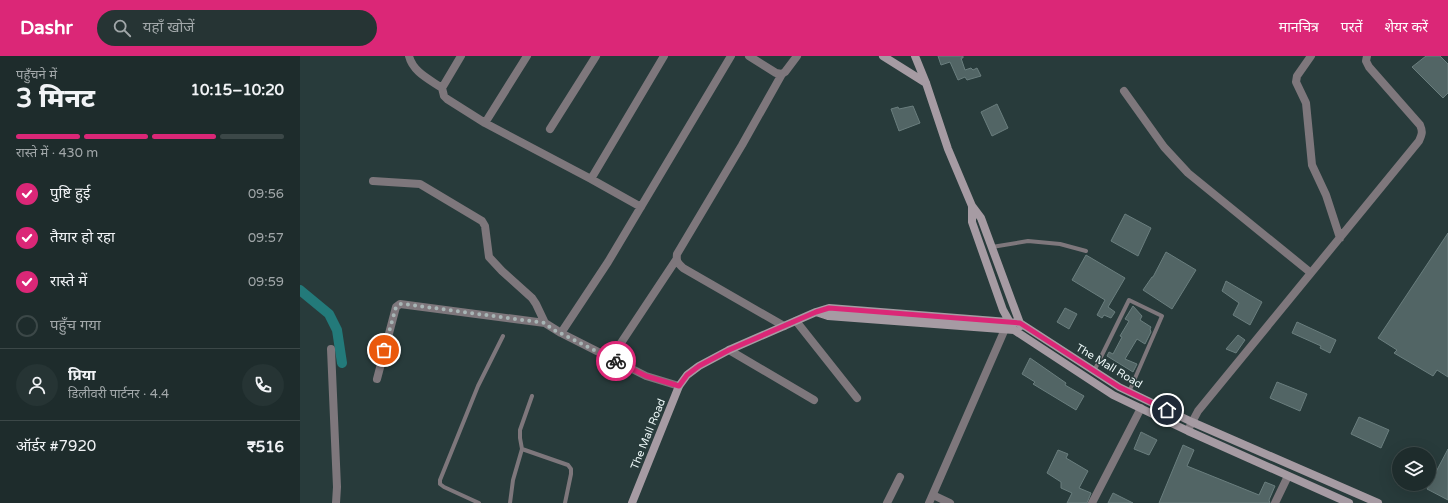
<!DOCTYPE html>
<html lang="hi">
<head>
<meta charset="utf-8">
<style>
	:root { --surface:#1e2c2c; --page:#263434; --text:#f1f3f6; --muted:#a1a7a9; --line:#3c4848; --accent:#db2777 }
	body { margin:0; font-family:"Varela Round","Noto Sans Devanagari",sans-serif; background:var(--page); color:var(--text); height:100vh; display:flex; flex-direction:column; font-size:15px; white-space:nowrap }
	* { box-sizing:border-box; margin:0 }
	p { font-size:13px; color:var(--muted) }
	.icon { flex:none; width:22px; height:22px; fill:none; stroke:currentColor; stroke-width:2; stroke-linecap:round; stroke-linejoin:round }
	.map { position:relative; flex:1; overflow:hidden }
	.details { display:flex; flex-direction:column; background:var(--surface); width:300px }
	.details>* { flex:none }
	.controls { position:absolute; left:1092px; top:391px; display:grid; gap:8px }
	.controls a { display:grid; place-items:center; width:44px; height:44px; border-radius:50%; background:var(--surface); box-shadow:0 4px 16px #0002,0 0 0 1px var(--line); font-size:20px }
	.pin { position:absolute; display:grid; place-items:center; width:34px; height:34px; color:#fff; margin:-17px; border:2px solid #fff; border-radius:50%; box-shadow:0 1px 4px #0007 }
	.courier { position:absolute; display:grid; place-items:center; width:40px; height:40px; margin:-20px; border:3px solid #db2777; border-radius:50%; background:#fff; color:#222; box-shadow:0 1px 5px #0007 }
	.overview em { font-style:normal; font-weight:800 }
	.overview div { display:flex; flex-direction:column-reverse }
	.overview { display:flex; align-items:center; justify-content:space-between; height:68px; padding:0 16px }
	h1 { font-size:26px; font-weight:800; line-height:30px }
	.bar { display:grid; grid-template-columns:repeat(4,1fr); gap:6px 4px; align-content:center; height:48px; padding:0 16px }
	.bar i { height:5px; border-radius:3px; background:var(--line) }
	.bar .selected { background:var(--accent) }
	.bar p { grid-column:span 4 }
	.line { display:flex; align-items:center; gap:10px; padding:0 16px; border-top:1px solid var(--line) }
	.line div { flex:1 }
	.round { display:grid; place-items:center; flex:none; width:42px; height:42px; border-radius:21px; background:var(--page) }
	ol { padding:0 16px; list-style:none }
	li { display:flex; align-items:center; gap:12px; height:44px }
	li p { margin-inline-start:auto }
	li .icon { padding:4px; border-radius:50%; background:var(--accent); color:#fff; stroke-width:4 }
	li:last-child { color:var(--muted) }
	li i { width:22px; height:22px; border:2px solid var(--line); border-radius:50% }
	header { display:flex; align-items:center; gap:24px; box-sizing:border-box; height:56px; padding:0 20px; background:var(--accent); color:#fff }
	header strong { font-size:19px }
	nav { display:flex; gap:22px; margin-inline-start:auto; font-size:14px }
	.search { width:280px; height:36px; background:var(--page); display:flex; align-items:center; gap:10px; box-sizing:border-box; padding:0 14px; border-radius:22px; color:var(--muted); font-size:15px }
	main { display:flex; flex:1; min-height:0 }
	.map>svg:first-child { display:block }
</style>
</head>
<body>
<header>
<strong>Dashr</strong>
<div class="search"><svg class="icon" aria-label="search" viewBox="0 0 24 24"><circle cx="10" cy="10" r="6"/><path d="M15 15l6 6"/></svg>यहाँ खोजें</div>
<nav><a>मानचित्र</a><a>परतें</a><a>शेयर करें</a></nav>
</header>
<main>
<section class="details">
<div class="overview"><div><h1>3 मिनट</h1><p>पहुँचने में</p></div><em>10:15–10:20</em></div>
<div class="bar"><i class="selected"></i><i class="selected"></i><i class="selected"></i><i></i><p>रास्ते में · 430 m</p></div>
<ol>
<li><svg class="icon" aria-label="check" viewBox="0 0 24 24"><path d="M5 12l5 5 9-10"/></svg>पुष्टि हुई<p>09:56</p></li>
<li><svg class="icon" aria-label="check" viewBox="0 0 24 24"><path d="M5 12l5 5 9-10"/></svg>तैयार हो रहा<p>09:57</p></li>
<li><svg class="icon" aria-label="check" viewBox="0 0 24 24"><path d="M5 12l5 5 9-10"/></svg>रास्ते में<p>09:59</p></li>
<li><i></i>पहुँच गया</li>
</ol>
<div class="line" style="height:72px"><a class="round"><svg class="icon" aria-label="person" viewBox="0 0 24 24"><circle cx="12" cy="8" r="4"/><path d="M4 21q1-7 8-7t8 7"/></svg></a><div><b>प्रिया</b><p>डिलीवरी पार्टनर · 4.4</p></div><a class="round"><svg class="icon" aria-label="phone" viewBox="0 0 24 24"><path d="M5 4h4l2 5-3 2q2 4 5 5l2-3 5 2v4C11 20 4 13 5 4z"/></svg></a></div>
<div class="line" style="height:52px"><div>ऑर्डर #7920</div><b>₹516</b></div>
</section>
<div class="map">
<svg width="1148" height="447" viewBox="0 0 1148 447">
	<rect width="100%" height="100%" fill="#283b3b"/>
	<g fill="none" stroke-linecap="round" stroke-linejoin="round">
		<path stroke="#237a7a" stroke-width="10" d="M 0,234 L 29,258 L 37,274 L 42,307"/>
	</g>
	<path fill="#526565" stroke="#6a7e7e" d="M 638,0 L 663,0 L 663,2 L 661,2 L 665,14 L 671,12 L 673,14 L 677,12 L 681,20 L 667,24 L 665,21 L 658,24 L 650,6 L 641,9 Z
		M 1126,0 L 1140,0 L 1148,8 L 1148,37 L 1143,42 L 1112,11 Z
		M 697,48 L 708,72 L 692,80 L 681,56 Z
		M 613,50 L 620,67 L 599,75 L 591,53 L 598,51 L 599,53 Z
		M 825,158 L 851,172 L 838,200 L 811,185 Z
		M 1148,177 L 1148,321 L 1137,314 L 1133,320 L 1094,297 L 1097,294 L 1078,282 Z
		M 866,196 L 896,214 L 872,253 L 843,234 L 852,221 L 853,221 Z
		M 786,199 L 825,222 L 808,251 L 815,256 L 811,262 L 804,259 L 802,262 L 797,259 L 805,244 L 772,224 Z
		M 926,225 L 962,246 L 950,269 L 933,259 L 939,247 L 922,235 Z
		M 833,250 L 842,260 L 840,264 L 851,271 L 850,273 L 851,276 L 845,288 L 837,283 L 825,303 L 837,308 L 833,316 L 807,300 L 809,296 L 813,298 L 822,281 L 820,280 L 829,265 L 825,263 Z
		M 765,252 L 777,258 L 769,273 L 757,266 Z
		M 997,266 L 1036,284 L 1030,297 L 1020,292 L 1021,290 L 992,277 Z
		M 938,279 L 945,284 L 936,297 L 926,293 Z
		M 730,302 L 766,327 L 765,329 L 784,340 L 776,354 L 733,328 L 735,326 L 722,318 Z
		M 977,326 L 1007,338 L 1000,355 L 970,342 Z
		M 1059,361 L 1089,374 L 1081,392 L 1051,378 Z
		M 841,376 L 857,384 L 849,399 L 834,393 Z
		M 883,389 L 894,394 L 887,410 L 959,439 L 965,426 L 975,430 L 969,444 L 970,447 L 859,447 Z
		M 1148,393 L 1148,444 L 1127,433 Z
		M 758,394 L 768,398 L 766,402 L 788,415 L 779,432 L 791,437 L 787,447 L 767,447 L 772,437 L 761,432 L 761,426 L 747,417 Z
		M 813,437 L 833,447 L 808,447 Z"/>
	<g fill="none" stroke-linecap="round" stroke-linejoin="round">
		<path stroke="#7e777c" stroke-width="4" d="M 692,191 L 728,185 L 760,188 L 786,195
			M 794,315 L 829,244 L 862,260 L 829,336
			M 222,393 L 268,409 L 271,413 L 271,418 L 265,447
			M 179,447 L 144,431 L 140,428 L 140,424 L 178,330 L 203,280
			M 210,447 L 213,424 L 222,393 L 220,382 L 220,374 L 232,340"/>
		<path stroke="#7e777c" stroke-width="8" d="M 109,0 C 113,16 129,23 142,32
			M 161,0 L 142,32 L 144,40 L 147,43 L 185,67 L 291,123 L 341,151
			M 449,0 L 476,17 L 482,18 L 485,16 L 497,0
			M 1011,0 L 997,20 L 996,26 L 1006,47 L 1012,109 L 1026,139 L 1040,182
			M 482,18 L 442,89 L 377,198 C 376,206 378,207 383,212 L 484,270
			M 824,35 L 864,91 L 888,117 L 1011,217
			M 185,67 L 227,0
			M 250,73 L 296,0
			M 291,123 L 364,0
			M 73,125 L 120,128 L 182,165 L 185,170 L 189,201 L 202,215 L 232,242 L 236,248 L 245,267 L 261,277 L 346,320 L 379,330
			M 496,265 L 557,342
			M 261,277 L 308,206 L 431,0
			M 31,293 L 37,431 L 36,447
			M 429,294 L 514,344
			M 311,302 L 376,204
			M 77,323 L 96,251 L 100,248 L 245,267
			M 889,372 L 898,355 L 1119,85 C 1122,78 1123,76 1120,69 L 1069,11 L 1066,5 L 1067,0
			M 633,439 L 650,447
			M 587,447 L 600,421
			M 629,447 L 705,273
			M 792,447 L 841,352
			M 975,447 L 988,420"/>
		<path stroke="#a69ba3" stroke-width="8" d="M 583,0 L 626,27
			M 615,0 L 626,27 L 648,93 L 672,150 L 681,162 L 721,270
			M 672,150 L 672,166 L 703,254 L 712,270
			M 516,256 L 528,260 L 714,274 L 813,339 L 888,375 L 1049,447
			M 332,447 L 379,330 L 387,319 L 399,310 L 429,294 L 516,256 L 529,252 L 720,267 L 819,331 L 892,366 L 1078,447"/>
	</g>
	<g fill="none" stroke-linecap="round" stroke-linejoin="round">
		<path stroke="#a7b5b5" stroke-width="4" stroke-dasharray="0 7.2" d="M 84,294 L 96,251 L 100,248 L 104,248 L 245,267 L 252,273 L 316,305"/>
		<path stroke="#db2777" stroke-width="5" d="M 316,305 L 346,320 L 379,330 L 387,319 L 399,310 L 429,294 L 516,256 L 529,252 L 720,267 L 819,331 L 867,354"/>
	</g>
	<g text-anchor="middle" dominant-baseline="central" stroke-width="3" stroke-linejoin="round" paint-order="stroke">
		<g font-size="11" fill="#ebf6f6" stroke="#283b3b">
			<text transform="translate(809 310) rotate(31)">The Mall Road</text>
			<text transform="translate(348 378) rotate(-68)">The Mall Road</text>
		</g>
	</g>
</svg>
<div class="controls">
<a><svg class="icon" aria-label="layers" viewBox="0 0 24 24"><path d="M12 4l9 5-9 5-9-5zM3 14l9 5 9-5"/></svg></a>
</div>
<div class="pin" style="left:84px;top:294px;background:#ea580c"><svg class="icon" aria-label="bag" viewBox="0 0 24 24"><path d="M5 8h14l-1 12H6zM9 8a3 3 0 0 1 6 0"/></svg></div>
<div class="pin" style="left:867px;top:354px;background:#1f2937"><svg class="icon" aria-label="home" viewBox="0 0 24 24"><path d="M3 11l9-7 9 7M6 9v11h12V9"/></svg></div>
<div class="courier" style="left:316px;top:305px"><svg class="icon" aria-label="bike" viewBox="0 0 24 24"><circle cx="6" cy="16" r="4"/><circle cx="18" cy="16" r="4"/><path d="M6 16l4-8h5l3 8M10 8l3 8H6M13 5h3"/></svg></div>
</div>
</main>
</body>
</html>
